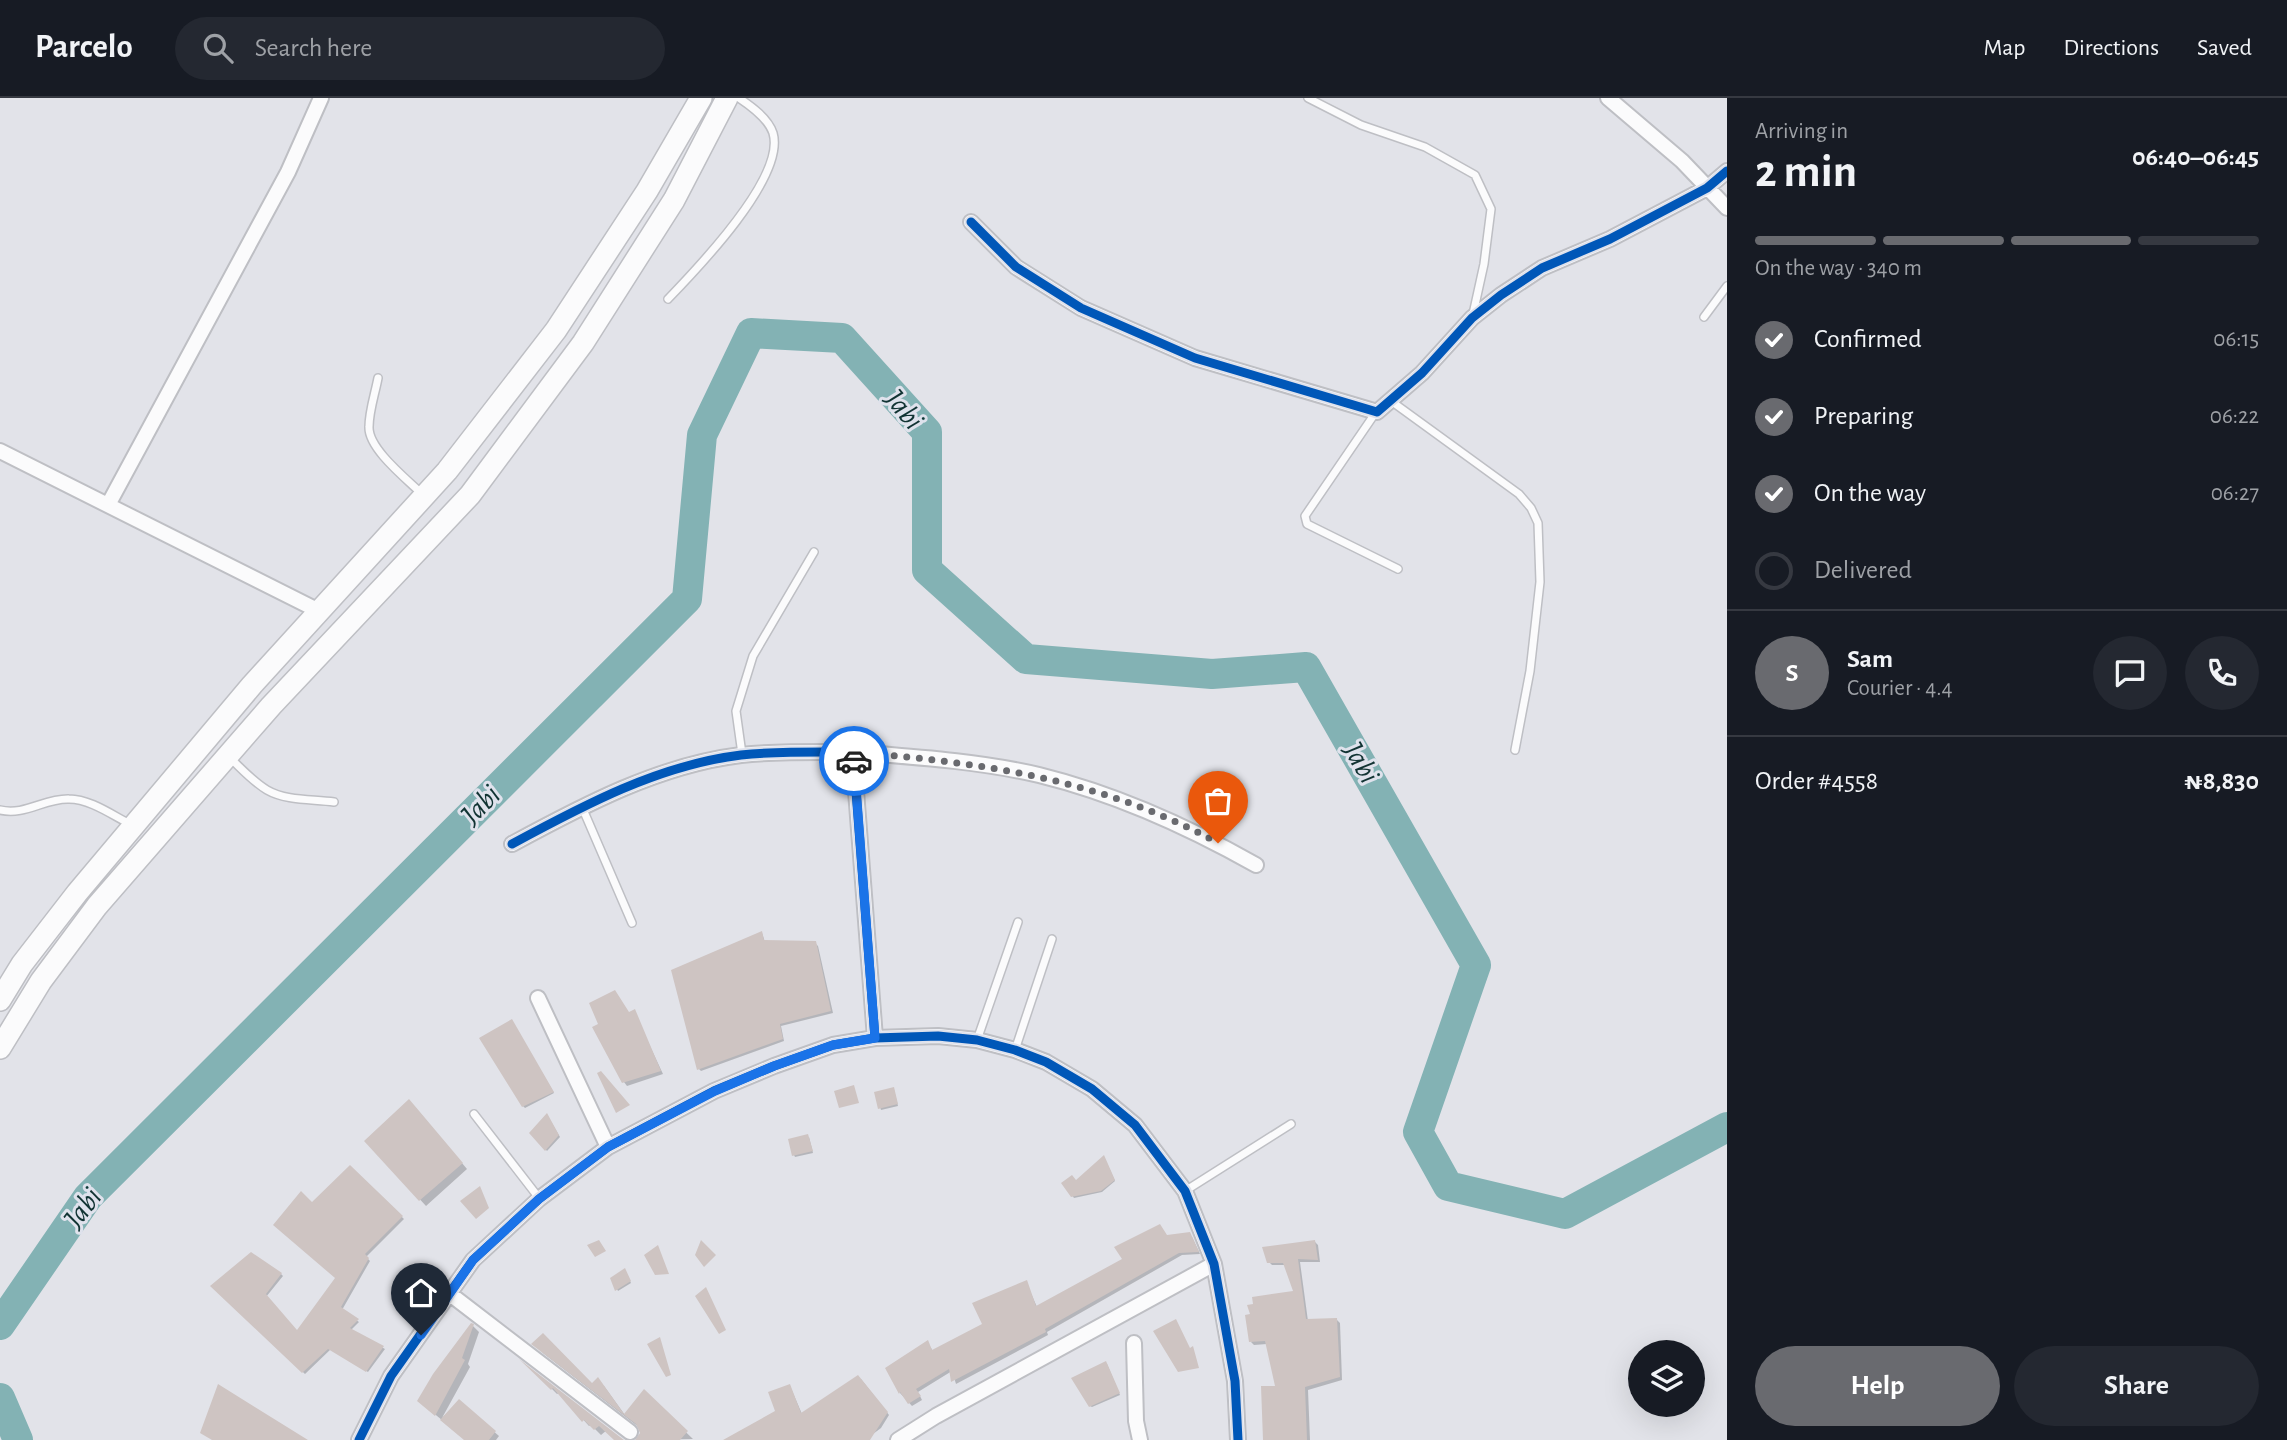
<!DOCTYPE html>
<html lang="en">
<head>
<meta charset="utf-8">
<style>
	:root { --surface:#171b24; --page:#242831; --text:#f1f3f6; --muted:#9ea1a6; --line:#363941; --accent:#696a6f }
	body { margin:0; font-family:"Alegreya Sans",sans-serif; background:var(--page); color:var(--text); height:100vh; display:flex; flex-direction:column; font-size:26px; white-space:nowrap }
	* { box-sizing:border-box; margin:0 }
	p { font-size:23px; color:var(--muted) }
	.icon { flex:none; width:38px; height:38px; fill:none; stroke:currentColor; stroke-width:2; stroke-linecap:round; stroke-linejoin:round }
	.map { position:relative; flex:1; overflow:hidden }
	.drawer { display:flex; flex-direction:column; background:var(--surface); width:560px }
	.drawer>* { flex:none }
	.controls { position:absolute; left:1628px; top:1242px; display:grid; gap:14px }
	.controls a { display:grid; place-items:center; width:77px; height:77px; border-radius:50%; background:var(--surface); box-shadow:0 7px 28px #0002; font-size:35px }
	.pin { position:absolute; display:grid; place-items:center; width:60px; height:60px; color:#fff; margin:-72px -30px; border-radius:50% 50% 50% 0; rotate:-45deg; box-shadow:0 0 7px #0007 }
	.pin .icon { rotate:45deg }
	.courier { position:absolute; display:grid; place-items:center; width:70px; height:70px; margin:-35px; border:5px solid #1a73e8; border-radius:50%; background:#fff; color:#222; box-shadow:0 2px 9px #0007 }
	.headline em { font-style:normal; font-weight:600 }
	.headline div { display:flex; flex-direction:column-reverse }
	.headline { display:flex; align-items:center; justify-content:space-between; height:119px; padding:0 28px }
	h1 { font-size:46px; font-weight:600; line-height:52px }
	.bar { display:grid; grid-template-columns:repeat(4,1fr); gap:10px 7px; align-content:center; height:84px; padding:0 28px }
	.bar i { height:9px; border-radius:5px; background:var(--line) }
	.bar .current { background:var(--accent) }
	.bar p { grid-column:span 4 }
	.line { display:flex; align-items:center; gap:18px; padding:0 28px; border-top:2px solid var(--line) }
	.line div { flex:1 }
	.round { display:grid; place-items:center; flex:none; width:74px; height:74px; border-radius:37px; background:var(--page) }
	ol { padding:0 28px; list-style:none }
	li { display:flex; align-items:center; gap:21px; height:77px }
	li p { margin-inline-start:auto }
	li .icon { padding:7px; border-radius:50%; background:var(--accent); color:#fff; stroke-width:4 }
	li:last-child { color:var(--muted) }
	li i { width:38px; height:38px; border:4px solid var(--line); border-radius:50% }
	.cta { display:flex; gap:14px; margin-top:auto; padding:14px 28px }
	.cta a { flex:1; height:80px; border-radius:42px; background:var(--accent); color:#fff; font-size:28px; font-weight:600; line-height:80px; text-align:center }
	.cta a+a { background:var(--page); color:var(--text) }
	header { display:flex; align-items:center; gap:42px; box-sizing:border-box; height:98px; padding:0 35px; background:var(--surface); border-bottom:2px solid var(--line) }
	header strong { font-size:33px }
	nav { display:flex; gap:38px; margin-inline-start:auto; font-size:24px }
	.search { width:490px; height:63px; background:var(--page); display:flex; align-items:center; gap:18px; box-sizing:border-box; padding:0 24px; border-radius:38px; color:var(--muted); font-size:26px }
	main { display:flex; flex:1; min-height:0 }
	.map>svg:first-child { display:block }
</style>
</head>
<body>
<header>
<strong>Parcelo</strong>
<div class="search"><svg class="icon" aria-label="search" viewBox="0 0 24 24"><circle cx="10" cy="10" r="6"/><path d="M15 15l6 6"/></svg>Search here</div>
<nav><a>Map</a><a>Directions</a><a>Saved</a></nav>
</header>
<main>
<div class="map">
<svg width="1727" height="1342" viewBox="0 0 1727 1342">
	<rect width="100%" height="100%" fill="#e2e3e9"/>
	<path fill="#0003" d="M 762,835 L 765,844 L 815,845 L 818,848 L 833,915 L 781,928 L 784,943 L 701,973 L 699,971 Z
		M 634,914 L 663,976 L 627,988 L 624,984 L 601,927 Z
		M 513,925 L 554,995 L 525,1010 L 523,1008 Z
		M 894,992 L 898,1008 L 881,1012 L 876,995 Z
		M 415,1009 L 467,1071 L 426,1108 L 366,1043 Z
		M 547,1017 L 560,1039 L 547,1053 L 532,1035 Z
		M 809,1039 L 813,1055 L 795,1059 L 794,1057 Z
		M 1105,1061 L 1115,1083 L 1102,1094 L 1074,1100 L 1064,1085 L 1076,1084 Z
		M 350,1069 L 404,1121 L 366,1159 L 370,1163 L 342,1212 L 359,1224 L 351,1232 L 385,1251 L 368,1274 L 331,1251 L 305,1276 L 213,1188 L 281,1176 L 283,1178 L 266,1199 L 297,1235 L 337,1180 L 312,1107 Z
		M 1168,1139 L 1192,1139 L 1200,1156 L 1182,1157 L 1047,1234 L 1048,1237 L 956,1286 L 952,1273 L 918,1294 L 922,1302 L 912,1308 L 900,1295 L 887,1270 L 927,1244 L 933,1253 L 984,1227 L 1026,1184 L 1037,1209 Z
		M 1315,1144 L 1318,1147 L 1320,1164 L 1300,1164 L 1308,1223 L 1337,1222 L 1340,1225 L 1342,1282 L 1308,1292 L 1310,1342 L 1264,1342 L 1277,1289 L 1267,1246 L 1254,1247 L 1251,1244 L 1295,1195 L 1286,1167 L 1272,1167 L 1269,1164 Z
		M 626,1174 L 631,1185 L 618,1193 L 612,1181 Z
		M 472,1227 L 479,1234 L 468,1266 L 470,1269 L 442,1320 L 459,1303 L 499,1338 L 496,1342 L 466,1342 L 425,1308 Z
		M 539,1252 L 592,1287 L 604,1288 L 625,1317 L 644,1294 L 693,1341 L 636,1342 L 640,1340 L 640,1330 Z
		M 1107,1266 L 1120,1297 L 1092,1309 L 1090,1308 Z
		M 541,1280 L 607,1332 L 601,1337 L 591,1327 L 589,1328 L 559,1295 L 557,1296 Z
		M 861,1281 L 889,1317 L 881,1330 L 865,1342 L 726,1342 L 777,1314 L 790,1288 L 802,1316 Z"/>
	<g fill="none" stroke-linecap="round" stroke-linejoin="round">
		<path stroke="#83b2b4" stroke-width="30" d="M 0,1227 L 88,1099 L 687,501 L 702,337 L 751,235 L 842,240 L 927,334 L 927,472 L 1026,561 L 1212,576 L 1306,569 L 1476,867 L 1418,1034 L 1448,1088 L 1565,1116 L 1727,1029
			M 0,1300 L 18,1342"/>
	</g>
	<path fill="#cec4c2" d="M 762,833 L 764,842 L 816,843 L 831,913 L 780,926 L 783,941 L 697,972 L 671,872 Z
		M 615,892 L 629,914 L 635,911 L 661,973 L 622,985 L 592,929 L 598,926 L 589,905 Z
		M 512,921 L 554,994 L 522,1009 L 479,940 Z
		M 601,973 L 630,1007 L 616,1015 L 597,975 Z
		M 854,987 L 859,1005 L 839,1010 L 834,993 Z
		M 894,989 L 898,1006 L 878,1011 L 874,994 Z
		M 409,1001 L 463,1065 L 419,1103 L 364,1043 Z
		M 547,1015 L 559,1037 L 545,1053 L 529,1035 Z
		M 808,1036 L 813,1053 L 792,1058 L 788,1041 Z
		M 1104,1057 L 1115,1082 L 1101,1093 L 1071,1099 L 1061,1085 L 1072,1077 L 1076,1082 Z
		M 350,1067 L 403,1118 L 365,1156 L 369,1160 L 341,1209 L 359,1221 L 350,1230 L 384,1248 L 366,1274 L 328,1251 L 302,1275 L 210,1188 L 251,1154 L 282,1175 L 266,1196 L 297,1232 L 335,1180 L 273,1127 L 301,1093 L 312,1104 Z
		M 480,1088 L 489,1110 L 476,1121 L 460,1103 Z
		M 1160,1126 L 1167,1137 L 1190,1134 L 1199,1154 L 1179,1155 L 1045,1231 L 1046,1234 L 951,1284 L 949,1271 L 916,1291 L 921,1298 L 908,1306 L 900,1294 L 899,1296 L 885,1270 L 928,1242 L 932,1252 L 982,1226 L 972,1205 L 1027,1182 L 1036,1208 L 1122,1161 L 1114,1149 Z
		M 599,1142 L 606,1153 L 595,1159 L 587,1147 Z
		M 701,1142 L 716,1157 L 704,1169 L 695,1157 Z
		M 1315,1142 L 1318,1162 L 1298,1161 L 1306,1221 L 1337,1220 L 1340,1279 L 1305,1289 L 1307,1342 L 1263,1342 L 1261,1288 L 1275,1288 L 1265,1243 L 1249,1244 L 1245,1217 L 1250,1216 L 1247,1207 L 1253,1206 L 1252,1199 L 1293,1193 L 1283,1165 L 1267,1165 L 1262,1149 Z
		M 658,1147 L 669,1176 L 655,1177 L 644,1157 Z
		M 625,1170 L 631,1183 L 615,1193 L 610,1180 Z
		M 706,1189 L 726,1232 L 719,1236 L 695,1198 Z
		M 1176,1221 L 1190,1250 L 1193,1248 L 1199,1270 L 1178,1274 L 1153,1233 Z
		M 471,1225 L 474,1226 L 462,1260 L 465,1262 L 435,1318 L 417,1303 L 433,1276 Z
		M 543,1235 L 592,1285 L 598,1279 L 624,1316 L 644,1291 L 688,1333 L 680,1342 L 635,1342 L 640,1335 L 636,1326 L 531,1246 Z
		M 660,1239 L 671,1277 L 666,1279 L 647,1246 Z
		M 519,1261 L 624,1342 L 625,1342 L 614,1342 L 599,1328 L 594,1332 L 584,1322 L 582,1324 L 553,1290 L 551,1292 Z
		M 1106,1263 L 1120,1295 L 1089,1309 L 1071,1280 Z
		M 858,1277 L 888,1314 L 870,1342 L 723,1342 L 775,1313 L 768,1294 L 790,1286 L 801,1315 Z
		M 218,1286 L 308,1342 L 212,1342 L 200,1335 Z
		M 459,1301 L 496,1333 L 489,1342 L 464,1342 L 440,1322 Z"/>
	<g fill="none" stroke-linecap="round" stroke-linejoin="round">
		<g stroke="#bebfc4" stroke-width="10">
			<path id="lane" d="M 1308,0 L 1361,27 L 1425,49 L 1475,77 L 1491,111 L 1484,166 L 1473,216
				M 668,201 C 697,171 786,79 773,35 C 768,20 751,8 739,0
				M 1704,219 L 1727,188
				M 378,280 C 375,296 369,313 369,329 C 368,351 408,382 423,397
				M 1391,303 L 1519,396 L 1531,410 L 1538,425 L 1540,484 L 1530,573 L 1515,652
				M 1376,314 L 1305,418 L 1307,426 L 1398,471
				M 742,656 L 736,613 L 753,558 L 814,454
				M 228,658 C 241,670 252,683 267,692 C 286,703 312,701 334,704
				M 582,709 L 632,825
				M 0,712 C 25,718 45,700 69,701 C 90,701 112,717 130,726
				M 977,942 L 1018,824
				M 1015,952 L 1052,841
				M 474,1016 L 539,1100
				M 1185,1093 L 1291,1026"/>
		</g>
		<g stroke="#bebfc4" stroke-width="18">
			<path id="street" d="M 1608,0 L 1682,63 L 1727,110
				M 971,124 L 1016,169 L 1081,210 L 1195,260 L 1377,314 L 1422,275 L 1472,220 L 1501,197 L 1542,170 L 1610,141 L 1707,90 L 1727,73
				M 0,353 L 319,513
				M 108,407 L 288,74 L 321,0
				M 853,654 C 915,659 979,663 1039,677 C 1116,696 1187,728 1256,767
				M 512,746 C 584,707 659,667 741,657 C 778,653 816,654 853,654 L 875,940
				M 538,900 L 608,1049
				M 450,1196 L 630,1334
				M 1134,1245 L 1136,1323 L 1140,1342
				M 359,1342 L 391,1278 L 473,1162 L 539,1101 L 608,1049 L 714,993 L 774,968 L 833,947 L 875,940 L 938,938 L 977,942 L 1015,952 L 1046,964 L 1092,991 L 1135,1027 L 1185,1093 L 1214,1166 L 1235,1283 L 1238,1342
				M 898,1342 L 936,1318 L 1214,1166"/>
		</g>
		<g stroke="#bebfc4" stroke-width="24">
			<path id="secondary" d="M 0,902 L 22,866 L 77,795 L 252,587 L 447,373 L 556,232 L 647,93 L 701,0
				M 0,950 L 41,883 L 97,808 L 271,608 L 470,397 L 583,245 L 674,102 L 727,0"/>
		</g>
		<use href="#lane" stroke="#fbfbfc" stroke-width="7"/>
		<use href="#street" stroke="#fbfbfc" stroke-width="14"/>
		<use href="#secondary" stroke="#fbfbfc" stroke-width="21"/>
		<g stroke="#dfe2ec" stroke-width="13">
			<path id="cycleway" d="M 971,124 L 1016,169 L 1081,210 L 1195,260 L 1377,314 L 1422,275 L 1472,220 L 1501,197 L 1542,170 L 1610,141 L 1707,90 L 1727,73
				M 512,746 C 584,707 659,667 741,657 C 778,653 816,654 853,654 L 875,940
				M 359,1342 L 391,1278 L 473,1162 L 539,1101 L 608,1049 L 714,993 L 774,968 L 833,947 L 875,940 L 938,938 L 977,942 L 1015,952 L 1046,964 L 1092,991 L 1135,1027 L 1185,1093 L 1214,1166 L 1235,1283 L 1238,1342"/>
		</g>
		<use href="#cycleway" stroke="#0057b8" stroke-width="9"/>
	</g>
	<g fill="none" stroke-linecap="round" stroke-linejoin="round">
		<path stroke="#696a6f" stroke-width="7" stroke-dasharray="0 12.6" d="M 854,663 L 853,654 C 983,665 1102,681 1218,745"/>
		<path stroke="#1a73e8" stroke-width="9" d="M 421,1237 L 473,1162 L 539,1101 L 608,1049 L 715,993 L 774,968 L 833,947 L 875,940 L 854,663"/>
	</g>
	<g text-anchor="middle" dominant-baseline="central" stroke-width="6" stroke-linejoin="round" paint-order="stroke">
		<g font-size="30" font-style="italic" fill="#133" stroke="#dfe2ec">
			<text transform="translate(904 312) rotate(51)">Jabi</text>
			<text transform="translate(1361 665) rotate(60)">Jabi</text>
			<text transform="translate(481 707) rotate(-45)">Jabi</text>
			<text transform="translate(83 1110) rotate(-52)">Jabi</text>
		</g>
	</g>
</svg>
<div class="controls">
<a><svg class="icon" aria-label="layers" viewBox="0 0 24 24"><path d="M12 4l9 5-9 5-9-5zM3 14l9 5 9-5"/></svg></a>
</div>
<div class="pin" style="left:1218px;top:745px;background:#ea580c"><svg class="icon" aria-label="bag" viewBox="0 0 24 24"><path d="M5 8h14l-1 12H6zM9 8a3 3 0 0 1 6 0"/></svg></div>
<div class="pin" style="left:421px;top:1237px;background:#1f2937"><svg class="icon" aria-label="home" viewBox="0 0 24 24"><path d="M3 11l9-7 9 7M6 9v11h12V9"/></svg></div>
<div class="courier" style="left:854px;top:663px"><svg class="icon" aria-label="car" viewBox="0 0 24 24"><path d="M5 17H2v-5l4-1 3-4h7l3 4 3 1v5h-3M9 17h6M6 11h13"/><circle cx="7" cy="17" r="2"/><circle cx="17" cy="17" r="2"/></svg></div>
</div>
<section class="drawer">
<div class="headline"><div><h1>2 min</h1><p>Arriving in</p></div><em>06:40–06:45</em></div>
<div class="bar"><i class="current"></i><i class="current"></i><i class="current"></i><i></i><p>On the way · 340 m</p></div>
<ol>
<li><svg class="icon" aria-label="check" viewBox="0 0 24 24"><path d="M5 12l5 5 9-10"/></svg>Confirmed<p>06:15</p></li>
<li><svg class="icon" aria-label="check" viewBox="0 0 24 24"><path d="M5 12l5 5 9-10"/></svg>Preparing<p>06:22</p></li>
<li><svg class="icon" aria-label="check" viewBox="0 0 24 24"><path d="M5 12l5 5 9-10"/></svg>On the way<p>06:27</p></li>
<li><i></i>Delivered</li>
</ol>
<div class="line" style="height:126px"><b class="round" style="background:var(--accent);color:#fff">S</b><div><b>Sam</b><p>Courier · 4.4</p></div><a class="round"><svg class="icon" aria-label="chat" viewBox="0 0 24 24"><path d="M4 5h16v11H9l-5 4z"/></svg></a><a class="round"><svg class="icon" aria-label="phone" viewBox="0 0 24 24"><path d="M5 4h4l2 5-3 2q2 4 5 5l2-3 5 2v4C11 20 4 13 5 4z"/></svg></a></div>
<div class="line" style="height:91px"><div>Order #4558</div><b>₦8,830</b></div>
<div class="cta"><a>Help</a><a>Share</a></div>
</section>
</main>
</body>
</html>
